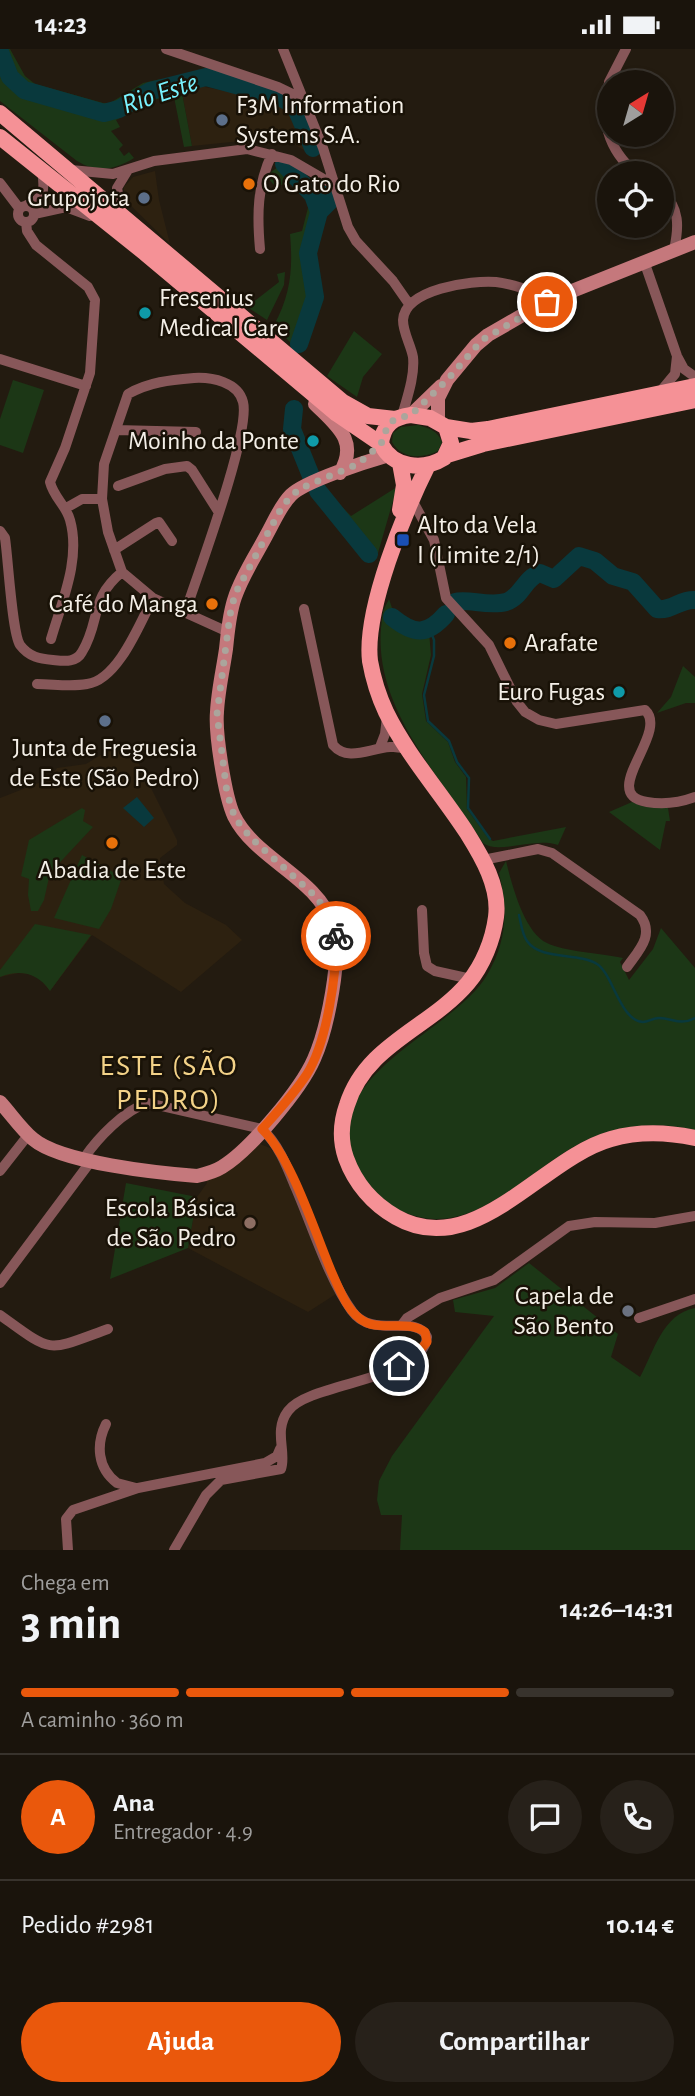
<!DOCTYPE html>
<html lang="pt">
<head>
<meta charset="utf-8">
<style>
	:root { --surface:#1a140c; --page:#27211a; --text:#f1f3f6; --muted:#9f9e9d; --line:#38332d; --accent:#ea580c }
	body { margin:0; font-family:"Alegreya Sans",sans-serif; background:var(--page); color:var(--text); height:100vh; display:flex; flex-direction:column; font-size:26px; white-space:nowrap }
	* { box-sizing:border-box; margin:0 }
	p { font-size:23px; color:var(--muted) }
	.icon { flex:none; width:38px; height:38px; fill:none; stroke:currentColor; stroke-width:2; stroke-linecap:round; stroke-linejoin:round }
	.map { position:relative; height:1501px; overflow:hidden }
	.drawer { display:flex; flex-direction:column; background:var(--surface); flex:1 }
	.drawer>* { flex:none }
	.needle { width:46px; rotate:37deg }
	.controls { position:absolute; left:597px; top:21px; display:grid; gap:14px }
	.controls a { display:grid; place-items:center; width:77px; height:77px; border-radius:50%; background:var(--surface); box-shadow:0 4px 10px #0003,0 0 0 2px var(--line); font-size:35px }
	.pin { position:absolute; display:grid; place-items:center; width:60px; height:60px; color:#fff; margin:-30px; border:4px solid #fff; border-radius:50%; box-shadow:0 2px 7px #0007 }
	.courier { position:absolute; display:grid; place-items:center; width:70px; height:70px; margin:-35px; border:5px solid #ea580c; border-radius:50%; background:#fff; color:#222; box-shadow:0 2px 9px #0007 }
	.summary em { font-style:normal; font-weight:700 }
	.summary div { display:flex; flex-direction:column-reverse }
	.summary { display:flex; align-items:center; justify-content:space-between; height:119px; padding:0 21px }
	h1 { font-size:46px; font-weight:700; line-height:52px }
	.bar { display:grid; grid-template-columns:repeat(4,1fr); gap:10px 7px; align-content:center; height:84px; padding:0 21px }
	.bar i { height:9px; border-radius:5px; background:var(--line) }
	.bar .on { background:var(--accent) }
	.bar p { grid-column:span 4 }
	.line { display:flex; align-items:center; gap:18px; padding:0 21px; border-top:2px solid var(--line) }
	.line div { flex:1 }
	.round { display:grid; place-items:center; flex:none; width:74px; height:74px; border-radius:37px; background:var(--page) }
	.primary-button { display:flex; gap:14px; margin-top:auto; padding:14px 21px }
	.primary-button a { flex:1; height:80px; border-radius:42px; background:var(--accent); color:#fff; font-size:28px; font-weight:700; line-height:80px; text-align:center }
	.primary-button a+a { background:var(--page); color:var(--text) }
	.status { display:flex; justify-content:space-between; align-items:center; height:49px; padding:0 35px; background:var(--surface); direction:ltr }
	.status svg { height:19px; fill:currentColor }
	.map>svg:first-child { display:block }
</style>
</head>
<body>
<div class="status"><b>14:23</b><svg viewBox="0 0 49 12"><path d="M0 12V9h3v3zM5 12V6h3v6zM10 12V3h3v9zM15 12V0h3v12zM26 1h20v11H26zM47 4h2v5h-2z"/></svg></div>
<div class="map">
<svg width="695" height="1501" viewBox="0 0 695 1501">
	<rect width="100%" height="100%" fill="#231b10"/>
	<path fill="#2d2110" d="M 200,37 L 276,52 L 285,56 L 295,70 L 307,103 L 282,88 L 192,97 L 182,44 Z
		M 155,122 L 159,151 L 170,195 L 124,150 L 124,138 L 133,128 Z
		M 109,701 L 134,705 L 177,791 L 177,796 L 160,809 L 164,835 L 185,854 L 226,876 L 242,891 L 181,943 L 92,886 L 50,942 L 40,930 L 29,925 L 18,924 L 0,928 L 0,749 L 49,730 L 57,719 L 86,715 Z
		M 255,1093 L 270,1099 L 281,1111 L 336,1245 L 308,1263 L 188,1199 L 197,1148 L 207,1134 L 205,1129 Z"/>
	<path fill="#1c3716" d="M 1,0 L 10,0 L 25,27 L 35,35 L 103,54 L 110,54 L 143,34 L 161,30 L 162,37 C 141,41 126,60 104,62 L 26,39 L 13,27 Z
		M 0,7 L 11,36 L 20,43 L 32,48 L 70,55 L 105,67 L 122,61 L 152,43 L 205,32 L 276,49 L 292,59 L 312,104 L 307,103 L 295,70 L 285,56 L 276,52 L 210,37 L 200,37 L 182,44 L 192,97 L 184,98 L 174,48 L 157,50 L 116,71 L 120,78 L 111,82 L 123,96 L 119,100 L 124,107 L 129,103 L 134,109 C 115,121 97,124 77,112 L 0,52 Z
		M 283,114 L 326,143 L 334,159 C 325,165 324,172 320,182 C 313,203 308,221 322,241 C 319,264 305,282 300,304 L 274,276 C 291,245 293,219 290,185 L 302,182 L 310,151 L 300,135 L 274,136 L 266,127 Z
		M 285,223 L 284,236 L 267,271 L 247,258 L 279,233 L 277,225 Z
		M 354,282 L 382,305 L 363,328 L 357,348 L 327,327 Z
		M 13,331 L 44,341 L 23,404 L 0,396 L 0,370 Z
		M 418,376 C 429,379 438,382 442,393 L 438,402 C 422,410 401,410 392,393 L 393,384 L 401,378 Z
		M 397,438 L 376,511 L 320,441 L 323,439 L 351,467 Z
		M 389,550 L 394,565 L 390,569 C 401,581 414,585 429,583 L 431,606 L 422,645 L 426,672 L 448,693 L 455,713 L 466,728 L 467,760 L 489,790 L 493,792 L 566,778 L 558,796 C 534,788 498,806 483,794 C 442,729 374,661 381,579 C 382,573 382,563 385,558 C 386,555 388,553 389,550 Z
		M 683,617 L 695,628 L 695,654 L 686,654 L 657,664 L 671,648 Z
		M 632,753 L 642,757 L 668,759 L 670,772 L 666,772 L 660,801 L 609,763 Z
		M 82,759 L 85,761 L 83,772 L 93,778 L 50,824 L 44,851 L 38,862 L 31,862 L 28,846 L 29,830 L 21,827 L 29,791 Z
		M 82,806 L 122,828 L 111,860 L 99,880 L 54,869 Z
		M 506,812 C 512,836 524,883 547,894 C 562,902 604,905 623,909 L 620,913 L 629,931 L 653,900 L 661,879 L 695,919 L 695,1081 C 661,1073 624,1075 591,1089 C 528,1116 469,1201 394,1158 C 376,1148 362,1129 354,1110 C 320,1023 453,984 487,926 C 507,893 508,860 499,824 Z
		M 35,875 L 91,886 L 50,942 C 38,924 20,920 0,928 L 0,921 Z
		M 126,1134 L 197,1148 L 188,1199 L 110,1230 Z
		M 529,1214 L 618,1285 L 611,1308 L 640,1328 C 654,1303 662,1265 695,1259 L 695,1501 L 400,1501 L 402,1466 L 381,1466 L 377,1451 L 379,1432 L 392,1407 L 494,1267 L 455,1263 L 453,1251 L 495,1239 Z"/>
	<path fill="#09393d" d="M 137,748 L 154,769 L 144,778 L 123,759 Z"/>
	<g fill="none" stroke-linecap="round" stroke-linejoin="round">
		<path stroke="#09393d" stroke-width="2.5" d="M 430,581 L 434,591 L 434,607 L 424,646 L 428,672 L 449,692 L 457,713 L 469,729 L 468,759 L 490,790
			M 519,866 C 521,874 522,885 527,892 C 541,912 578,903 597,915 C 613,925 620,972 643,973 C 648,973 653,969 659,969 C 673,969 679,977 695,969"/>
		<path stroke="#09393d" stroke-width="18" d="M 0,3 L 10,28 L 24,41 L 104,64 L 119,60 L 150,42 L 206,28 L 280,48 L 295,57 L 313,99
			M 284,115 L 313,146 L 319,163 L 308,204 L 315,248 L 299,295
			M 319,163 L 329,153 L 328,145
			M 294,360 L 292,380 L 311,427
			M 318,442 L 369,505
			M 455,553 C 467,549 488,558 506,553 C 522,548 524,529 540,524 L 554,530 L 579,507 L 595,512 L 613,527 L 633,533 L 657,560 C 672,562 680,550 695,551
			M 392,568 C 414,586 427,587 446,565"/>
		<path stroke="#875759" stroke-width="10" d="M 166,0 L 278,38 L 305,51
			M 283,0 L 323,99 L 348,178 L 356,192 L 393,232 L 409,255
			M 609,33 L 626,0
			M 609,34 C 599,69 608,101 636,124
			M 71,121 L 113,125 L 154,112 L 247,100 L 291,111 L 334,136
			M 0,134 L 19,159
			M 662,143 C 680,159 679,178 674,201
			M 27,156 C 45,149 45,140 42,122
			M18 165a8 8 0 1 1 16 0a8 8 0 1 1-16 0Z
			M 34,165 L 66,158 L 90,167
			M 122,166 L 117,139 L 128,121
			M 26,173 L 27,182 L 36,196 L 88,238 L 95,251 L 90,324 L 65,399 L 50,433 C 54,449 66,456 70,471 C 81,510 62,552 51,590
			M 260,200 C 257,167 257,136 272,105
			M 644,212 L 677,307 L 684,320 L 695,328
			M 0,310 L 86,337
			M 660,343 L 675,325 L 677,307
			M 402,367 C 407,349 415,327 413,308 C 411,296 403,284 403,271 C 405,240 471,231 496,233 C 515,235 536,244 554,250
			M 116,381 L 196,383
			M 118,437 L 165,420 L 187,417 L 192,421 L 218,462
			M 411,449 L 434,491 L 446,549 L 489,596 L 517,653 L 525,663 L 539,671 L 556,675 L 645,661 C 670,684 597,745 647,753 C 664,756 679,754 695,748
			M 66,459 L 82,450 L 102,450
			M 0,482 L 5,489 C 8,508 12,584 20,596 C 29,608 40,610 53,611 C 64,612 76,614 82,603 C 101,572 89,550 122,523
			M 114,501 L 156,474 L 159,473 L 172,492
			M 304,560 L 333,696 C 352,718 382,689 408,701
			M 185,564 C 197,527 251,383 243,353 C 238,333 212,328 194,329 C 170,331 149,333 128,345 L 104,415 L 102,450 L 108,483 L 122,523 L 153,549 L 228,583
			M 37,635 C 53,635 71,638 87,635 C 118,631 140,574 153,549
			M 380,698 L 385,685 L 387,668
			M 483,811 L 538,800 L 552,804 L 640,866 C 655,886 639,901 627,918
			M 422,861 L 424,904 L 427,917 L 435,922 L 471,930
			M 84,1109 C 98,1089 124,1061 148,1054 L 262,1080 C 278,1095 286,1115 294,1135 C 311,1173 328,1229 352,1262 C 372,1291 417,1264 427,1288 C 423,1332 309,1333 288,1362 C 273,1382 287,1403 281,1420 L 221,1431 L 206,1446 L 174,1501
			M 0,1122 L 29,1085
			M 0,1234 L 91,1112
			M 0,1266 C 54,1305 45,1303 108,1280
			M 639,1269 L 695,1250
			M 401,1277 L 407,1269 L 440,1249 L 494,1231 L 569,1177 L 595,1173 L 655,1174 L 695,1167
			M 106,1375 C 96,1395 97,1419 117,1434 L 136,1439
			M 68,1501 L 66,1470 L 73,1461 L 138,1439 L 265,1414 L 277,1407 L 280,1400"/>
		<path stroke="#c5787c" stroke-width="14" d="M 315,355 C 337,377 359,392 340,424
			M 411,366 L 441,337
			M 438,372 L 438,349 L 447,331 L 476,296 L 488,286 L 547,252 L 695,193
			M 0,1053 C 11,1065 21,1080 33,1090 C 61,1114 159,1124 197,1127 C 206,1125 214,1123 222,1118 C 250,1101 301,1040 314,1010 C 327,981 343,906 333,876 C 317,828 256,811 234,767 C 225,748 215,684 217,663 C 218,642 223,621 226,600 C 228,582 229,565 235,548 C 242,527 256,506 266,487 C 274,473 280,457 291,446 C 305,432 368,412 389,406"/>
		<path stroke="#f59196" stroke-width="16" d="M 0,64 L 343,353 L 368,367 L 395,370
			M 0,88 L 145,204 L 337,365 L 381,395
			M 411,366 L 430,369 L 446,378 L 451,394 L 444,409 C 423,422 393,419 381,395 C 383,376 393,368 411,366 Z
			M 446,378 L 471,382 L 488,380 L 695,337
			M 447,406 L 483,395 L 695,351
			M 400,414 L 404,436 L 400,461
			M 428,416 C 405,462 364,561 370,612 C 373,629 379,648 386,663 C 407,706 441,744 467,784 C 482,808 500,838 496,868 C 493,891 483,916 468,934 C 430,979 366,995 347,1056 C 341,1073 340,1092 346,1109 C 355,1134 373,1155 396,1168 C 474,1213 542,1109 611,1090 C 639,1082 667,1083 695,1089"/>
	</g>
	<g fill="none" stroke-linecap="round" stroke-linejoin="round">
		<path stroke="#aba59c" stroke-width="7" stroke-dasharray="0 12.6" d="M 336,887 L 325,859 L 312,844 L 251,789 L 235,769 L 227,744 L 217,665 L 230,566 L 235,545 L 283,456 L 299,440 L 358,415 L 381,395 L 388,376 L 395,370 L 411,366 L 447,331 L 482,291 L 547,253"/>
		<path stroke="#ea580c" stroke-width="9" d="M 336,887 C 337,924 327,993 307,1025 C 294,1045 278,1062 262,1080 C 292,1109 315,1184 332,1224 C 339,1239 346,1259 359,1269 C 378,1285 405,1269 425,1283 L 427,1293 L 411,1311 L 399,1317"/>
	</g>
	<g fill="#5c6f8a" stroke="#191207" stroke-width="2.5">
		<circle cx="222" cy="71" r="7"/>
		<circle cx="144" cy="149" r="7"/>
		<circle cx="105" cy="672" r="7"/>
	</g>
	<g fill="#e8710a" stroke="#191207" stroke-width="2.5">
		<circle cx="249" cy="135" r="7"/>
		<circle cx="212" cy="555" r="7"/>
		<circle cx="510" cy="594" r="7"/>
		<circle cx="112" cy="794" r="7"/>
	</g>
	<g fill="#0f9aa8" stroke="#191207" stroke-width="2.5">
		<circle cx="145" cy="264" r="7"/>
		<circle cx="313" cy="392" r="7"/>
		<circle cx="619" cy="643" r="7"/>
	</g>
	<rect fill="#1a4fb4" stroke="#191207" stroke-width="2.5" x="396" y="484" width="14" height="14" rx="3.5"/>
	<circle fill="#8d6e63" stroke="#191207" stroke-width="2.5" cx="250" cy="1174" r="7"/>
	<circle fill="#6b7280" stroke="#191207" stroke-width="2.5" cx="628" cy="1262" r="7"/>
	<g text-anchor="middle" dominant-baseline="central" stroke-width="5" stroke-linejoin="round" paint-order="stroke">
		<g font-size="26" fill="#f4efe7" stroke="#191207" text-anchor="end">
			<text x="236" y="56" text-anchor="start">F3M Information<tspan x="236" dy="30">Systems S.A.</tspan></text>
			<text x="263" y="135" text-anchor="start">O Gato do Rio</text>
			<text x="130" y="149">Grupojota</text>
			<text x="159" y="249" text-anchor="start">Fresenius<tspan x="159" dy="30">Medical Care</tspan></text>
			<text x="299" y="392">Moinho da Ponte</text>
			<text x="417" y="476" text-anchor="start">Alto da Vela<tspan x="417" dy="30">I (Limite 2/1)</tspan></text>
			<text x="198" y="555">Café do Manga</text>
			<text x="524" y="594" text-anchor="start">Arafate</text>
			<text x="605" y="643">Euro Fugas</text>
			<text x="105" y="699" text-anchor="middle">Junta de Freguesia<tspan x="105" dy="30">de Este (São Pedro)</tspan></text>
			<text x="112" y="821" text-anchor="middle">Abadia de Este</text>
			<text x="236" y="1159">Escola Básica<tspan x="236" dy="30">de São Pedro</tspan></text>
			<text x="614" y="1247">Capela de<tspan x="614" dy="30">São Bento</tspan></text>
		</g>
		<g font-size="28" font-style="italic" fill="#78f3ff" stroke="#191207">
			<text transform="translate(160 45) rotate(-18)">Rio Este</text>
		</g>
		<g font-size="30" letter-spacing="2" fill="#f3d288" stroke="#191207">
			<text x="169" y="1017">ESTE (SÃO<tspan x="169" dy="34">PEDRO)</tspan></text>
		</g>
	</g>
</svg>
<div class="controls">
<a><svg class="needle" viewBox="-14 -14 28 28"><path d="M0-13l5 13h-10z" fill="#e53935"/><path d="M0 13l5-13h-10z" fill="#9f9e9d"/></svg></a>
<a><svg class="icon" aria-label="locate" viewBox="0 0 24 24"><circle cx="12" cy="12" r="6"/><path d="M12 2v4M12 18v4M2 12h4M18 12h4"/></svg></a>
</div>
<div class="pin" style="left:547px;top:253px;background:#ea580c"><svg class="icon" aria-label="bag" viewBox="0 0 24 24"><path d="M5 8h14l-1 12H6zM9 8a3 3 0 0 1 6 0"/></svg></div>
<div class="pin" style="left:399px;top:1317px;background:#1f2937"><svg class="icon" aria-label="home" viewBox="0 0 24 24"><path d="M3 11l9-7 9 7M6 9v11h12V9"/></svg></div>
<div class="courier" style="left:336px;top:887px"><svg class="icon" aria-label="bike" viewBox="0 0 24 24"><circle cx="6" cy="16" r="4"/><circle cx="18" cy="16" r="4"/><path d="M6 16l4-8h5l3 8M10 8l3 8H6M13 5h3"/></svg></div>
</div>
<section class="drawer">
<div class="summary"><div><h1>3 min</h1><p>Chega em</p></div><em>14:26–14:31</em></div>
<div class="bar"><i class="on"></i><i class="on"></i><i class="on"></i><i></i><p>A caminho · 360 m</p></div>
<div class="line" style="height:126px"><b class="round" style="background:var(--accent);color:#fff">A</b><div><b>Ana</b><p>Entregador · 4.9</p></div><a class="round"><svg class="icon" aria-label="chat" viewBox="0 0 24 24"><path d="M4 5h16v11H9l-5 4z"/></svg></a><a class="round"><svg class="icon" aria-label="phone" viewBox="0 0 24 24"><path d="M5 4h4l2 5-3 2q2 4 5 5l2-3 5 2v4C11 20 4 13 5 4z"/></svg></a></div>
<div class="line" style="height:91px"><div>Pedido #2981</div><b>10.14 €</b></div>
<div class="primary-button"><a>Ajuda</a><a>Compartilhar</a></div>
</section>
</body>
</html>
